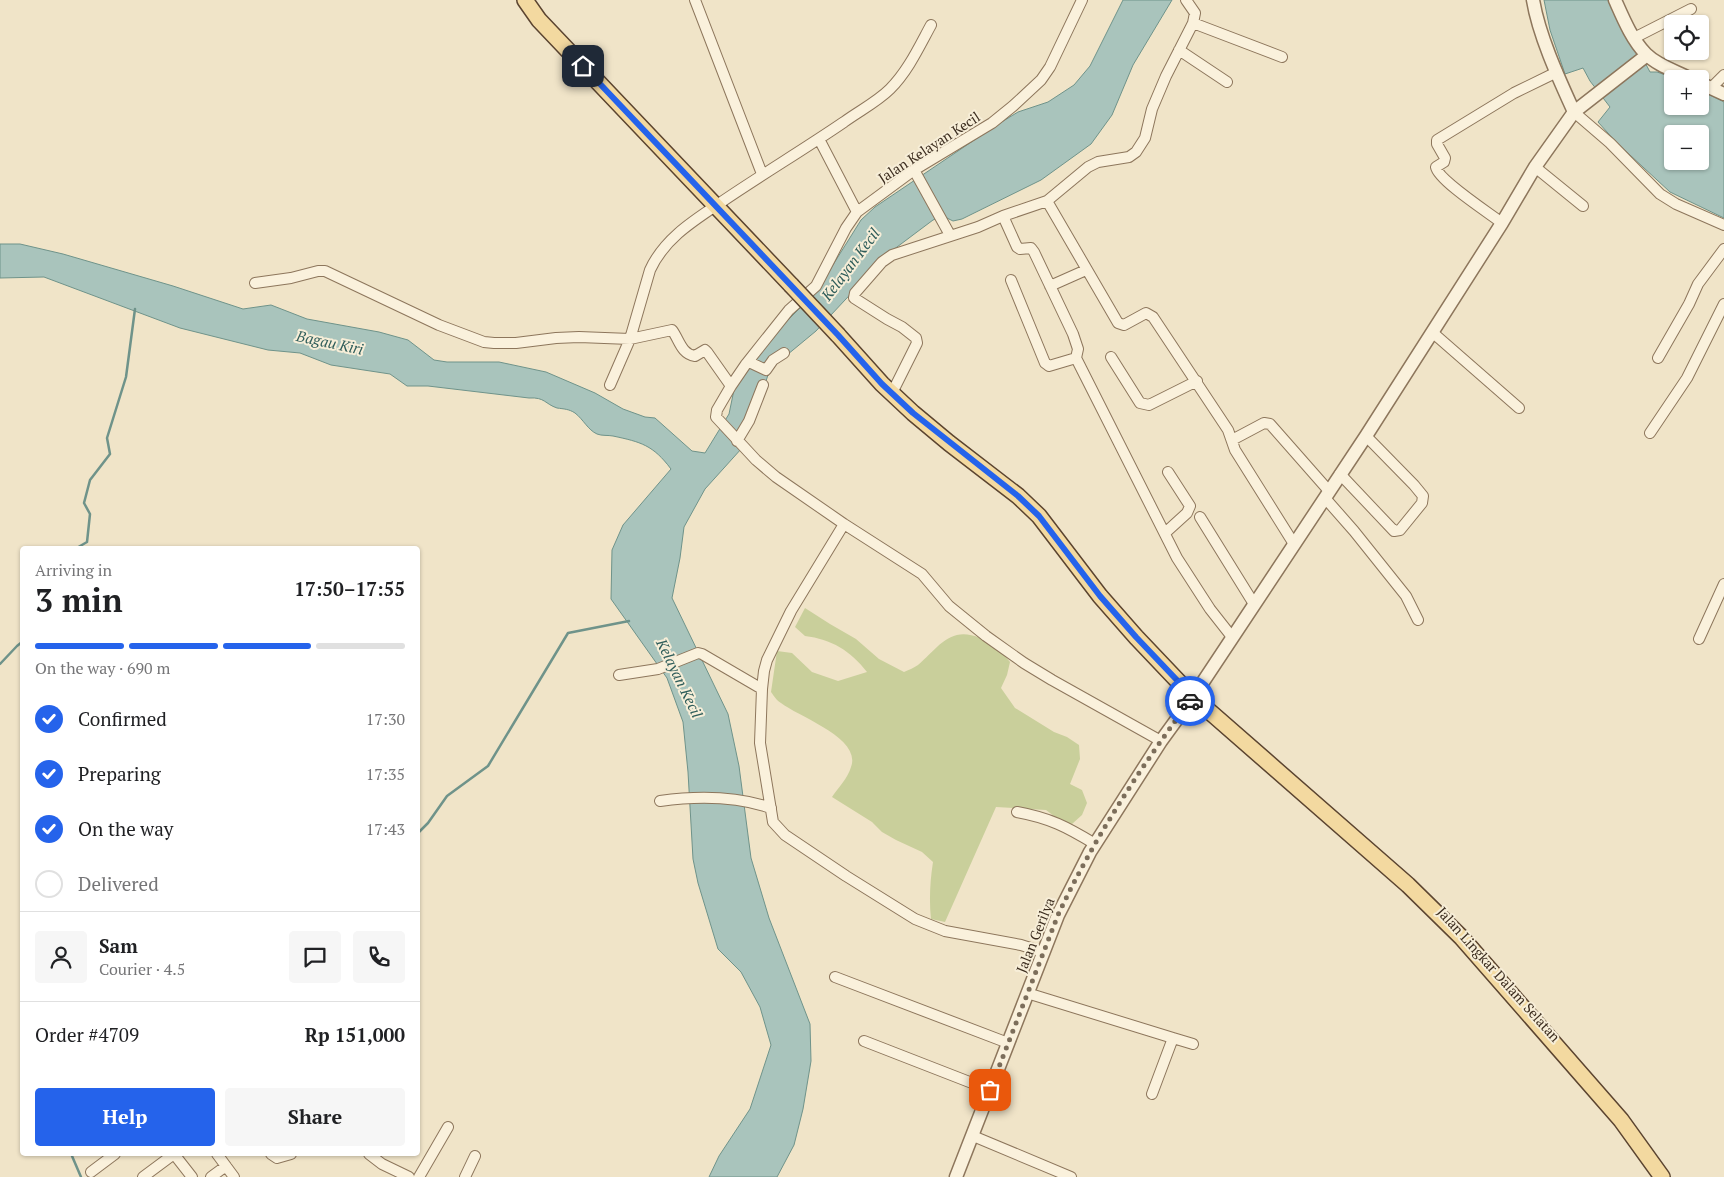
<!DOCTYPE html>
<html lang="en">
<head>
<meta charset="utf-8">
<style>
	:root { --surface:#fff; --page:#f6f6f6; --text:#202124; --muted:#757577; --line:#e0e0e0; --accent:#2563eb }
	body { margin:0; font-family:"PT Serif",serif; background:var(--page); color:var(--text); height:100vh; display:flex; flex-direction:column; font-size:19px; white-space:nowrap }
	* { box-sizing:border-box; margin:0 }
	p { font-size:16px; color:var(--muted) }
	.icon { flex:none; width:28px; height:28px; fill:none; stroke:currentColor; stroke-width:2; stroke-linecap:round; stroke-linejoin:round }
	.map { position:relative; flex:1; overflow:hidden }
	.panel { position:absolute; left:20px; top:546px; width:400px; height:610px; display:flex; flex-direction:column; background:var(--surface); border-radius:5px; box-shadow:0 1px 4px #0004 }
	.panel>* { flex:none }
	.fabs { position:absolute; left:1664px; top:15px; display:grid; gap:10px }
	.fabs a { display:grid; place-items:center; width:45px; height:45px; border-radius:5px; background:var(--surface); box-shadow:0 1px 4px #0004; font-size:25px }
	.pin { position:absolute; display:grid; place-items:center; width:42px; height:42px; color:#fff; margin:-21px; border-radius:10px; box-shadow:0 2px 8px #0006 }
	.courier { position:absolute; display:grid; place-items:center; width:50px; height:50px; margin:-25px; border:4px solid #2563eb; border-radius:50%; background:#fff; color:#222; box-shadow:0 1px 6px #0007 }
	.head em { font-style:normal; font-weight:800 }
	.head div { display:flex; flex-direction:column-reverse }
	.head { display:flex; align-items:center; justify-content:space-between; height:85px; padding:0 15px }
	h1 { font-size:32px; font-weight:800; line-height:38px }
	.bar { display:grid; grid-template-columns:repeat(4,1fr); gap:8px 5px; align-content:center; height:60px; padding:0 15px }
	.bar i { height:6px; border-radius:4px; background:var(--line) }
	.bar .on { background:var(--accent) }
	.bar p { grid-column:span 4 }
	.line { display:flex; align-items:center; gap:12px; padding:0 15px; border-top:1px solid var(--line) }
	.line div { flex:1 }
	.round { display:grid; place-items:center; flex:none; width:52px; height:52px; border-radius:5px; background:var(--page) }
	ol { padding:0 15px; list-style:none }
	li { display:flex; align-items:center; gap:15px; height:55px }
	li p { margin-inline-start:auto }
	li .icon { padding:5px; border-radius:50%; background:var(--accent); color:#fff; stroke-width:4 }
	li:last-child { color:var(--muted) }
	li i { width:28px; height:28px; border:2px solid var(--line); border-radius:50% }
	.primary-button { display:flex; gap:10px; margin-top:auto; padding:10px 15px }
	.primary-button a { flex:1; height:58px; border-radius:5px; background:var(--accent); color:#fff; font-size:20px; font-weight:800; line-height:58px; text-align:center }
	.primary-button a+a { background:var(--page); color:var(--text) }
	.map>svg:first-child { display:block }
</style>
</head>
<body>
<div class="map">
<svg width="1724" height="1177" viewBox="0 0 1724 1177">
	<rect width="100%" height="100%" fill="#f0e4c8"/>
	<path fill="#c9cf9b" d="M 805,608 L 830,624 L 856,639 L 879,659 L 904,672 C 908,670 914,668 918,665 C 938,648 950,625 980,638 C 993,644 1001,651 1010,662 L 1007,675 L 1001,688 L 1015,708 L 1054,732 L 1067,737 L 1079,745 L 1080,759 L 1070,784 L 1082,790 L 1087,803 L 1082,815 L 1072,824 L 1058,819 L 1046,810 L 996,807 L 945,922 L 931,919 C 929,901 930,881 933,862 L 922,852 L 896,840 L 882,832 L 872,822 L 832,797 C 838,788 848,778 851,767 C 862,738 799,717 781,703 C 777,701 774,696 771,692 L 777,651 L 792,653 L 812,672 L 838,681 L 867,672 C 851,651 831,639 805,636 L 795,627 Z"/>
	<path fill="#a9c4bc" stroke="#6f938a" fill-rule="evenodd" d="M 1123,0 L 1172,0 L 1133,65 L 1112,115 L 1091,144 L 1041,180 L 962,219 L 953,221 L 943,216 L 933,220 L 889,253 L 816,331 L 770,369 L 754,417 L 742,436 L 742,448 L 705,489 L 684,527 L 680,558 L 672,598 L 728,714 L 739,766 L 751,858 L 769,918 L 810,1024 L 811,1061 L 803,1109 L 794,1145 L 777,1177 L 709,1177 L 719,1156 L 750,1109 L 771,1045 L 760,1007 L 741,972 L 718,949 L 698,883 L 693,859 L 688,772 L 683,722 L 667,678 L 611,599 L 612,550 L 623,525 L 671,469 C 653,445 641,442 613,436 C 608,435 602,436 597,434 C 588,430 583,419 575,413 C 569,409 564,409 557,408 C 545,404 545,397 529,398 L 428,386 L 407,386 L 390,374 L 331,365 L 300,353 L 268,350 L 180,328 L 44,277 L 0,278 L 0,244 L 20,244 L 63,254 L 173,286 L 243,309 L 271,305 L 307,319 L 379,332 L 408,340 L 434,360 L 447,362 L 499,362 L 546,372 L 595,393 L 623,409 L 645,417 L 655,418 L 692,451 L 705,453 L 729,414 L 735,385 L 772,336 L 816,292 L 861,220 L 875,207 L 995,126 L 1018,112 L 1048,102 L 1074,85 L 1090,66 Z
		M 1544,0 L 1612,0 L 1650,72 L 1657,72 L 1677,79 L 1672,79 L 1672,106 L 1700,106 L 1700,90 L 1724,102 L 1724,218 L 1670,192 L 1617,143 L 1598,122 L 1610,107 L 1590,81 L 1583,68 L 1565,74 L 1550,30 ZM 1672,134 L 1700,134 L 1700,161 L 1672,161 Z"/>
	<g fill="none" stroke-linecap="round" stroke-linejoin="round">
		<path stroke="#6f938a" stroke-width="2.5" d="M 75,549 L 87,542 L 90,514 L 84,503 L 90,480 L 110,454 L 107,438 L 126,377 L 135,309
			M 0,664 L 17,646 L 22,642
			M 418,833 L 428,823 L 447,796 L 488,766 L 568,633 L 629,621
			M 72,1154 L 72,1156 L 81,1177"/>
		<g stroke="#8d765c" stroke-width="12">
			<path id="minor" d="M 695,0 L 762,174
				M 1193,23 L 1282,57
				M 1634,38 L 1691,9
				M 1179,50 L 1227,82
				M 1711,88 L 1724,75
				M 1574,112 L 1610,143 L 1660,194 L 1676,204 L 1724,225
				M 819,139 L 857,212
				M 1535,167 L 1583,206
				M 914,170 L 950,235
				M 1047,201 L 1118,323 L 1124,325 L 1146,313 L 1153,317 L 1228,430 L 1235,450 L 1294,544
				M 1003,216 L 1017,247 L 1020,249 L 1031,248 L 1034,252 L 1073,334 L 1078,349 L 1076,358 L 1177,558 L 1210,609 L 1232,637
				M 1502,223 C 1489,213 1438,180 1436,167 L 1444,162 L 1445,158 L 1437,144 L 1437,140 L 1514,93 L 1557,72
				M 1011,280 L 1045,363 L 1049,366 L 1076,358
				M 255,283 L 291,278 L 318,271 L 325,271 L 439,325 L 484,342 L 494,343 L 516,343 L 556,338 L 579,337 L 630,339 L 672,330 C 679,339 681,354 695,356 L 705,350 L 707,352 L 731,386 L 717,410 L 716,417 L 756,460 L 776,477 L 844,524 L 922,574 L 949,606 L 986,636 L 1024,663 L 1052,680 L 1161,741
				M 1050,286 L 1086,270
				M 1432,332 L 1519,408
				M 1111,357 L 1140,403 L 1149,405 L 1197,381
				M 1658,358 L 1689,304 L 1698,284 L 1724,249
				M 746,364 L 749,362 L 766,370 L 773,360 L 784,353
				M 610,385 L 630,339 L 650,270 C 664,239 693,221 720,203 C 761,175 803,150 844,122 C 859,111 877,102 890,89 C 908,71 919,47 931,25
				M 731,386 L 746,364 L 789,310 L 816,286 L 846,228 L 857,212 L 914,170 L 992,123 L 1013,106 L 1041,80 L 1050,67 L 1082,0
				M 892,393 L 917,343 L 916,338 L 902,327 L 887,319 L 854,298 L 855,293 L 882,262 L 892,255 L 978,227 L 1003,216 L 1047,201 L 1088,167 L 1098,162 L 1129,157 L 1136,152 L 1145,138 L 1152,109 L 1166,76 L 1193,23 L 1195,13 L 1186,0
				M 1650,433 L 1687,378 L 1724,304
				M 1232,440 L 1264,423 L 1270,424 L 1329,491
				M 737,441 L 749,421 L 763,385
				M 1340,474 L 1394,531 L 1400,530 L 1422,503 L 1423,496 L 1414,485 L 1366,436
				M 1325,498 L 1354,531 L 1406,596 L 1418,620
				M 1200,517 L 1254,604
				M 844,524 L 791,611 L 767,660 L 764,671 L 762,689 L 760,743 L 773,822 L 785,835 L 846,876 L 915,919 L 945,931 L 1021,945 L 1043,952
				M 1165,533 L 1187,513 L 1190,506 L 1168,472
				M 1699,639 L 1724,584
				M 619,675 L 658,669 L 698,653 L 702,654 L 762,689
				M 660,801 C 696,796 736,796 771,808
				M 1017,812 C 1050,818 1067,827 1095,844
				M 835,977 L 1008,1043
				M 1027,993 L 1173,1038 L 1152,1094
				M 1173,1038 L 1193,1044
				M 864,1041 L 990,1090
				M 973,1136 L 1071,1177
				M 174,1154 L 192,1177
				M 217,1154 L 234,1177
				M 271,1154 L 277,1158 L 291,1154
				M 369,1154 L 382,1164 L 409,1177
				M 91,1172 L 115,1154
				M 143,1177 L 174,1154
				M 211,1177 L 226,1166
				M 419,1177 L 448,1127
				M 465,1177 L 475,1156"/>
		</g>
		<g stroke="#8d765c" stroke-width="15">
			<path id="tertiary" d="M 1533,0 C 1539,36 1559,79 1574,112
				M 1615,0 C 1623,18 1632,40 1646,54 C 1658,66 1676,71 1691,79
				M 1700,83 L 1724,94
				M 956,1177 L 1058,915 L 1090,852 L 1161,741 L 1193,697 L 1366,436 L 1502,223 L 1535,167 L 1574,112 L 1647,55"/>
		</g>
		<g stroke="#5b4430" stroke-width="18">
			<path id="primary" d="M 525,0 L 539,20 L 791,285
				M 838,335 L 882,384 L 913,413 L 949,443 L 1018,496 L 1039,516 L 1100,596 L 1136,637 L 1193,697 L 1408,885 L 1462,938 L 1621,1120 L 1662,1177"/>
		</g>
		<use href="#minor" stroke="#faf1dc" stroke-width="10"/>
		<use href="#tertiary" stroke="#faf1dc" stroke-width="12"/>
		<use href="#primary" stroke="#f3d9a0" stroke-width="15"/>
		<g stroke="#5b4430" stroke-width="18" stroke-linecap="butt">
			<path id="primary-bridge" d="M 791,285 L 838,335"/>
		</g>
		<use href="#primary-bridge" stroke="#f3d9a0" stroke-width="15"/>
	</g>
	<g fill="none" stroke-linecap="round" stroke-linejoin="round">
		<path stroke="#7c6e5b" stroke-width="5" stroke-dasharray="0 9" d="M 990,1090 L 1058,915 C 1093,840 1140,768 1190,701"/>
		<path stroke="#2563eb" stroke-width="6" d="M 583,66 L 838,335 L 882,384 L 913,413 L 1018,496 L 1039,516 L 1100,596 L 1136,637 L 1193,697 L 1190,701"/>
	</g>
	<g text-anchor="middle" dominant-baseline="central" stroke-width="4" stroke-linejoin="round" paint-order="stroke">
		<g font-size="14" fill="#3d2e20" stroke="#f7eed8">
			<text transform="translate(929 147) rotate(-33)">Jalan Kelayan Kecil</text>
			<text transform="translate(1035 935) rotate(-68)">Jalan Gerilya</text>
			<text transform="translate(1499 974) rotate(48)">Jalan Lingkar Dalam Selatan</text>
		</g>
		<g font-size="15" font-style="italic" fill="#2f5d5a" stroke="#f7eed8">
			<text transform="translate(850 264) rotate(-53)">Kelayan Kecil</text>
			<text transform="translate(330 342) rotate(12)">Bagau Kiri</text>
			<text transform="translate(680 678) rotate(64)">Kelayan Kecil</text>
		</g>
	</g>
</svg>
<div class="fabs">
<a><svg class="icon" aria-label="locate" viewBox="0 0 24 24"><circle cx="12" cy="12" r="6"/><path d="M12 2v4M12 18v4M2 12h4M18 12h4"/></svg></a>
<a>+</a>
<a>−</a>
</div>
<div class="pin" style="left:990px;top:1090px;background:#ea580c"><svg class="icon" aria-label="bag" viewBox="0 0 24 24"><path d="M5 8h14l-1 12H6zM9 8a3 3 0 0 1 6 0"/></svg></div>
<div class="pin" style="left:583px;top:66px;background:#1f2937"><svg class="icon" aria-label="home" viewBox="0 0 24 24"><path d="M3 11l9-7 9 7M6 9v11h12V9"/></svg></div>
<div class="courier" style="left:1190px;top:701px"><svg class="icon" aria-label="car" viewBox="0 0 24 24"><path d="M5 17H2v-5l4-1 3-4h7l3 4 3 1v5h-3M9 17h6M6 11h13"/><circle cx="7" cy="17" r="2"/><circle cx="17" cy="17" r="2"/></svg></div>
<section class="panel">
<div class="head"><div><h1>3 min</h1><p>Arriving in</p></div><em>17:50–17:55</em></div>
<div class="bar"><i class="on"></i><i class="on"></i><i class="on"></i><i></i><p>On the way · 690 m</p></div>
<ol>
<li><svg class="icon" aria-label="check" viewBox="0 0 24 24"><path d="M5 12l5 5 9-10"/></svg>Confirmed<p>17:30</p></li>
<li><svg class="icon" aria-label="check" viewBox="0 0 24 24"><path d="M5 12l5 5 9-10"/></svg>Preparing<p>17:35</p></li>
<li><svg class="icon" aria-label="check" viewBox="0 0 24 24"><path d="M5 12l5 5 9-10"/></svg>On the way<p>17:43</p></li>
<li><i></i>Delivered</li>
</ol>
<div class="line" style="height:90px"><a class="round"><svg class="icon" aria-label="person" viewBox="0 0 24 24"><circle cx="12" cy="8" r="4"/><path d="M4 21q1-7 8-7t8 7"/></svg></a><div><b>Sam</b><p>Courier · 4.5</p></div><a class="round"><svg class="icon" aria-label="chat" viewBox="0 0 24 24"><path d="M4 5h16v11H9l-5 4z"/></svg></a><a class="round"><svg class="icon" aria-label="phone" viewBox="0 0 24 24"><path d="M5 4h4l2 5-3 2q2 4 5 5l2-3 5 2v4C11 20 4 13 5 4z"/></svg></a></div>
<div class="line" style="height:65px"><div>Order #4709</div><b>Rp 151,000</b></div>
<div class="primary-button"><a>Help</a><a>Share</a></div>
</section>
</div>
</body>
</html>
